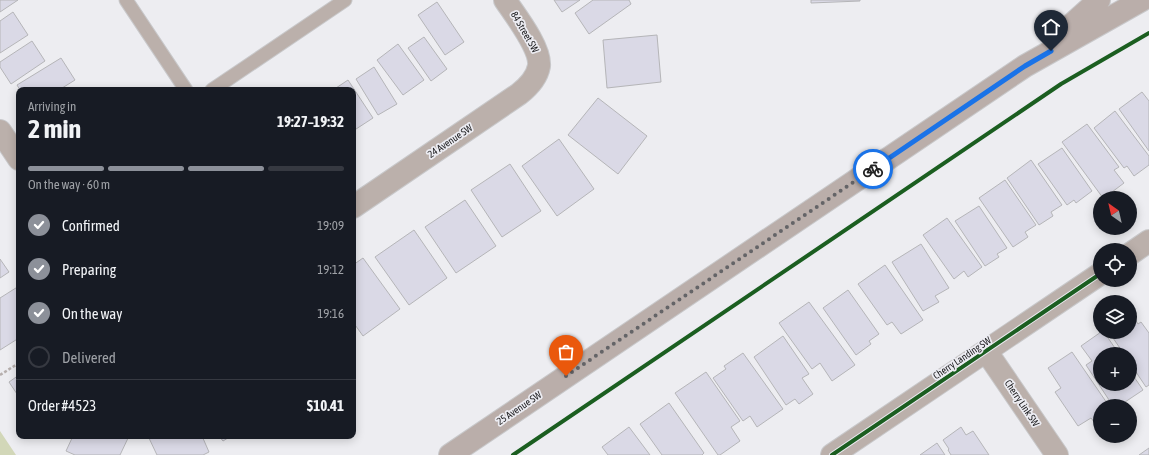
<!DOCTYPE html>
<html lang="en">
<head>
<meta charset="utf-8">
<style>
	:root { --surface:#171b24; --page:#20242c; --text:#f1f3f6; --muted:#9ea1a6; --line:#363941; --accent:#8c9099 }
	body { margin:0; font-family:"Asap Condensed",sans-serif; background:var(--page); color:var(--text); height:100vh; display:flex; flex-direction:column; font-size:15px; white-space:nowrap }
	* { box-sizing:border-box; margin:0 }
	p { font-size:13px; color:var(--muted) }
	.icon { flex:none; width:22px; height:22px; fill:none; stroke:currentColor; stroke-width:2; stroke-linecap:round; stroke-linejoin:round }
	.map { position:relative; flex:1; overflow:hidden }
	.side { position:absolute; left:16px; top:87px; width:340px; height:352px; display:flex; flex-direction:column; background:var(--surface); border-radius:8px; box-shadow:0 2px 10px #0003 }
	.side>* { flex:none }
	.needle { width:26px; rotate:326deg }
	.controls { position:absolute; left:1093px; top:191px; display:grid; gap:8px }
	.controls a { display:grid; place-items:center; width:44px; height:44px; border-radius:50%; background:var(--surface); box-shadow:0 2px 10px #0003; font-size:20px }
	.pin { position:absolute; display:grid; place-items:center; width:34px; height:34px; color:#fff; margin:-41px -17px; border-radius:50% 50% 50% 0; rotate:-45deg; box-shadow:0 0 4px #0007 }
	.pin .icon { rotate:45deg }
	.courier { position:absolute; display:grid; place-items:center; width:40px; height:40px; margin:-20px; border:3px solid #1a73e8; border-radius:50%; background:#fff; color:#222; box-shadow:0 1px 5px #0007 }
	.head em { font-style:normal; font-weight:700 }
	.head div { display:flex; flex-direction:column-reverse }
	.head { display:flex; align-items:center; justify-content:space-between; height:68px; padding:0 12px }
	h1 { font-size:26px; font-weight:700; line-height:30px }
	.bar { display:grid; grid-template-columns:repeat(4,1fr); gap:6px 4px; align-content:center; height:48px; padding:0 12px }
	.bar i { height:5px; border-radius:3px; background:var(--line) }
	.bar .selected { background:var(--accent) }
	.bar p { grid-column:span 4 }
	.line { display:flex; align-items:center; gap:10px; padding:0 12px; border-top:1px solid var(--line) }
	.line div { flex:1 }
	ol { padding:0 12px; list-style:none }
	li { display:flex; align-items:center; gap:12px; height:44px }
	li p { margin-inline-start:auto }
	li .icon { padding:4px; border-radius:50%; background:var(--accent); color:#fff; stroke-width:4 }
	li:last-child { color:var(--muted) }
	li i { width:22px; height:22px; border:2px solid var(--line); border-radius:50% }
	.map>svg:first-child { display:block }
</style>
</head>
<body>
<div class="map">
<svg width="1149" height="455" viewBox="0 0 1149 455">
	<rect width="100%" height="100%" fill="#ededf1"/>
	<path fill="#d2d7b8" d="M 0,431 L 16,455 L 0,455 Z"/>
	<path fill="#dad9e6" stroke="#b5b5b8" d="M 0,0 L 18,0 L 0,12 Z
		M 554,0 L 580,0 L 562,12 Z
		M 593,0 L 629,0 L 631,4 L 589,34 L 575,13 Z
		M 811,0 L 860,0 L 860,1 L 811,3 Z
		M 437,2 L 464,42 L 445,55 L 418,15 Z
		M 13,12 L 28,35 L 0,53 L 0,21 Z
		M 657,35 L 661,82 L 607,88 L 603,40 Z
		M 424,37 L 447,69 L 431,81 L 408,48 Z
		M 32,41 L 45,61 L 11,84 L 0,67 L 0,62 Z
		M 398,44 L 424,80 L 403,95 L 377,60 Z
		M 61,58 L 75,80 L 59,90 L 20,90 L 17,85 Z
		M 374,67 L 397,104 L 378,115 L 356,79 Z
		M 348,80 L 373,118 L 353,131 L 353,90 L 333,90 Z
		M 1142,92 L 1149,101 L 1149,151 L 1119,109 Z
		M 598,98 L 647,136 L 618,174 L 568,135 Z
		M 1115,111 L 1149,156 L 1149,165 L 1134,176 L 1127,166 L 1124,168 L 1094,128 Z
		M 1087,124 L 1119,167 L 1114,170 L 1124,183 L 1104,198 L 1103,198 L 1062,142 Z
		M 559,139 L 594,189 L 557,216 L 522,166 Z
		M 1062,148 L 1092,191 L 1076,203 L 1074,200 L 1067,205 L 1038,164 Z
		M 1031,160 L 1062,205 L 1051,212 L 1053,216 L 1039,225 L 1007,178 Z
		M 510,164 L 541,211 L 502,237 L 471,190 Z
		M 1005,180 L 1036,225 L 1025,232 L 1028,237 L 1013,247 L 979,198 Z
		M 465,200 L 496,246 L 456,273 L 425,227 Z
		M 979,206 L 1007,248 L 997,254 L 999,257 L 985,266 L 955,221 Z
		M 947,218 L 982,267 L 968,277 L 964,271 L 954,279 L 923,235 Z
		M 414,230 L 447,278 L 409,305 L 375,257 Z
		M 921,244 L 949,288 L 935,296 L 939,302 L 923,311 L 892,262 Z
		M 363,258 L 400,309 L 363,336 L 353,322 L 353,265 Z
		M 0,259 L 9,272 L 0,278 Z
		M 885,265 L 923,320 L 901,334 L 892,322 L 887,325 L 858,284 Z
		M 19,286 L 19,338 L 0,350 L 0,298 Z
		M 848,290 L 879,334 L 869,341 L 871,344 L 856,355 L 823,308 Z
		M 809,302 L 855,365 L 832,381 L 820,363 L 812,369 L 779,323 Z
		M 1130,312 L 1138,324 L 1141,322 L 1149,333 L 1149,385 L 1146,387 L 1130,363 L 1130,354 L 1124,354 L 1113,338 L 1114,337 L 1111,332 L 1130,332 Z
		M 1101,332 L 1104,332 L 1119,354 L 1100,354 L 1100,384 L 1130,384 L 1130,371 L 1143,390 L 1119,406 L 1113,406 L 1086,365 L 1092,361 L 1081,346 Z
		M 783,336 L 809,374 L 802,378 L 813,394 L 799,404 L 795,399 L 786,405 L 754,357 Z
		M 1072,352 L 1109,406 L 1100,406 L 1100,419 L 1095,423 L 1091,418 L 1078,426 L 1055,392 L 1061,388 L 1048,368 Z
		M 743,353 L 783,409 L 757,427 L 750,416 L 743,421 L 713,378 L 726,369 L 724,366 Z
		M 706,372 L 740,421 L 731,427 L 740,441 L 720,455 L 718,455 L 675,393 Z
		M 19,375 L 19,397 L 9,382 Z
		M 669,403 L 704,453 L 702,455 L 662,455 L 640,424 Z
		M 629,427 L 650,455 L 608,455 L 602,447 Z
		M 961,427 L 966,435 L 973,431 L 989,455 L 951,455 L 948,450 L 949,449 L 943,440 Z
		M 73,436 L 129,436 L 120,455 L 75,455 L 66,451 Z
		M 148,436 L 202,436 L 209,452 L 203,455 L 157,455 Z
		M 219,436 L 231,436 L 223,441 Z
		M 937,443 L 945,455 L 920,455 Z
		M 1149,448 L 1149,455 L 1139,455 Z"/>
	<g fill="none" stroke-linecap="round" stroke-linejoin="round">
		<g stroke="#c8c8ca" stroke-width="15">
			<path id="service" d="M 126,0 L 186,90
				M 212,90 L 345,0"/>
		</g>
		<g stroke="#c8c8ca" stroke-width="24">
			<path id="minor" d="M 0,131 L 19,159
				M 353,207 L 519,94 C 528,87 537,77 539,66 C 541,48 515,15 505,0
				M 1130,254 L 1149,241
				M 986,351 L 1057,455
				M 832,455 L 1100,274"/>
		</g>
		<g stroke="#c8c8ca" stroke-width="24">
			<path id="secondary" d="M 1059,36 L 1099,0
				M 450,455 L 1025,66 L 1142,0"/>
		</g>
		<path stroke="#b6afad" stroke-width="2.5" stroke-dasharray="3 2" stroke-linecap="butt" d="M 0,375 L 19,363"/>
		<use href="#service" stroke="#bbb0ab" stroke-width="13"/>
		<use href="#minor" stroke="#bbb0ab" stroke-width="22"/>
		<use href="#secondary" stroke="#baaeaa" stroke-width="22"/>
		<g stroke="#ececf2" stroke-width="6">
			<path id="cycleway" d="M 513,455 L 1061,84 L 1149,33
				M 832,455 L 1100,274"/>
		</g>
		<use href="#cycleway" stroke="#1b5e20" stroke-width="4"/>
	</g>
	<g fill="none" stroke-linecap="round" stroke-linejoin="round">
		<path stroke="#646467" stroke-width="4" stroke-dasharray="0 7.2" d="M 566,376 L 873,169"/>
		<path stroke="#1a73e8" stroke-width="5" d="M 873,169 L 1025,66 L 1051,51"/>
	</g>
	<g text-anchor="middle" dominant-baseline="central" stroke-width="3.5" stroke-linejoin="round" paint-order="stroke">
		<g font-size="10" fill="#1a1a1c" stroke="#ececf2">
			<text transform="translate(525 32) rotate(60)">84 Street SW</text>
			<text transform="translate(450 141) rotate(-34)">24 Avenue SW</text>
			<text transform="translate(962 358) rotate(-34)">Cherry Landing SW</text>
			<text transform="translate(1022 403) rotate(56)">Cherry Link SW</text>
			<text transform="translate(519 408) rotate(-34)">25 Avenue SW</text>
		</g>
	</g>
</svg>
<div class="controls">
<a><svg class="needle" viewBox="-14 -14 28 28"><path d="M0-13l5 13h-10z" fill="#e53935"/><path d="M0 13l5-13h-10z" fill="#9ea1a6"/></svg></a>
<a><svg class="icon" aria-label="locate" viewBox="0 0 24 24"><circle cx="12" cy="12" r="6"/><path d="M12 2v4M12 18v4M2 12h4M18 12h4"/></svg></a>
<a><svg class="icon" aria-label="layers" viewBox="0 0 24 24"><path d="M12 4l9 5-9 5-9-5zM3 14l9 5 9-5"/></svg></a>
<a>+</a>
<a>−</a>
</div>
<div class="pin" style="left:566px;top:376px;background:#ea580c"><svg class="icon" aria-label="bag" viewBox="0 0 24 24"><path d="M5 8h14l-1 12H6zM9 8a3 3 0 0 1 6 0"/></svg></div>
<div class="pin" style="left:1051px;top:51px;background:#1f2937"><svg class="icon" aria-label="home" viewBox="0 0 24 24"><path d="M3 11l9-7 9 7M6 9v11h12V9"/></svg></div>
<div class="courier" style="left:873px;top:169px"><svg class="icon" aria-label="bike" viewBox="0 0 24 24"><circle cx="6" cy="16" r="4"/><circle cx="18" cy="16" r="4"/><path d="M6 16l4-8h5l3 8M10 8l3 8H6M13 5h3"/></svg></div>
<section class="side">
<div class="head"><div><h1>2 min</h1><p>Arriving in</p></div><em>19:27–19:32</em></div>
<div class="bar"><i class="selected"></i><i class="selected"></i><i class="selected"></i><i></i><p>On the way · 60 m</p></div>
<ol>
<li><svg class="icon" aria-label="check" viewBox="0 0 24 24"><path d="M5 12l5 5 9-10"/></svg>Confirmed<p>19:09</p></li>
<li><svg class="icon" aria-label="check" viewBox="0 0 24 24"><path d="M5 12l5 5 9-10"/></svg>Preparing<p>19:12</p></li>
<li><svg class="icon" aria-label="check" viewBox="0 0 24 24"><path d="M5 12l5 5 9-10"/></svg>On the way<p>19:16</p></li>
<li><i></i>Delivered</li>
</ol>
<div class="line" style="height:52px"><div>Order #4523</div><b>$10.41</b></div>
</section>
</div>
</body>
</html>
